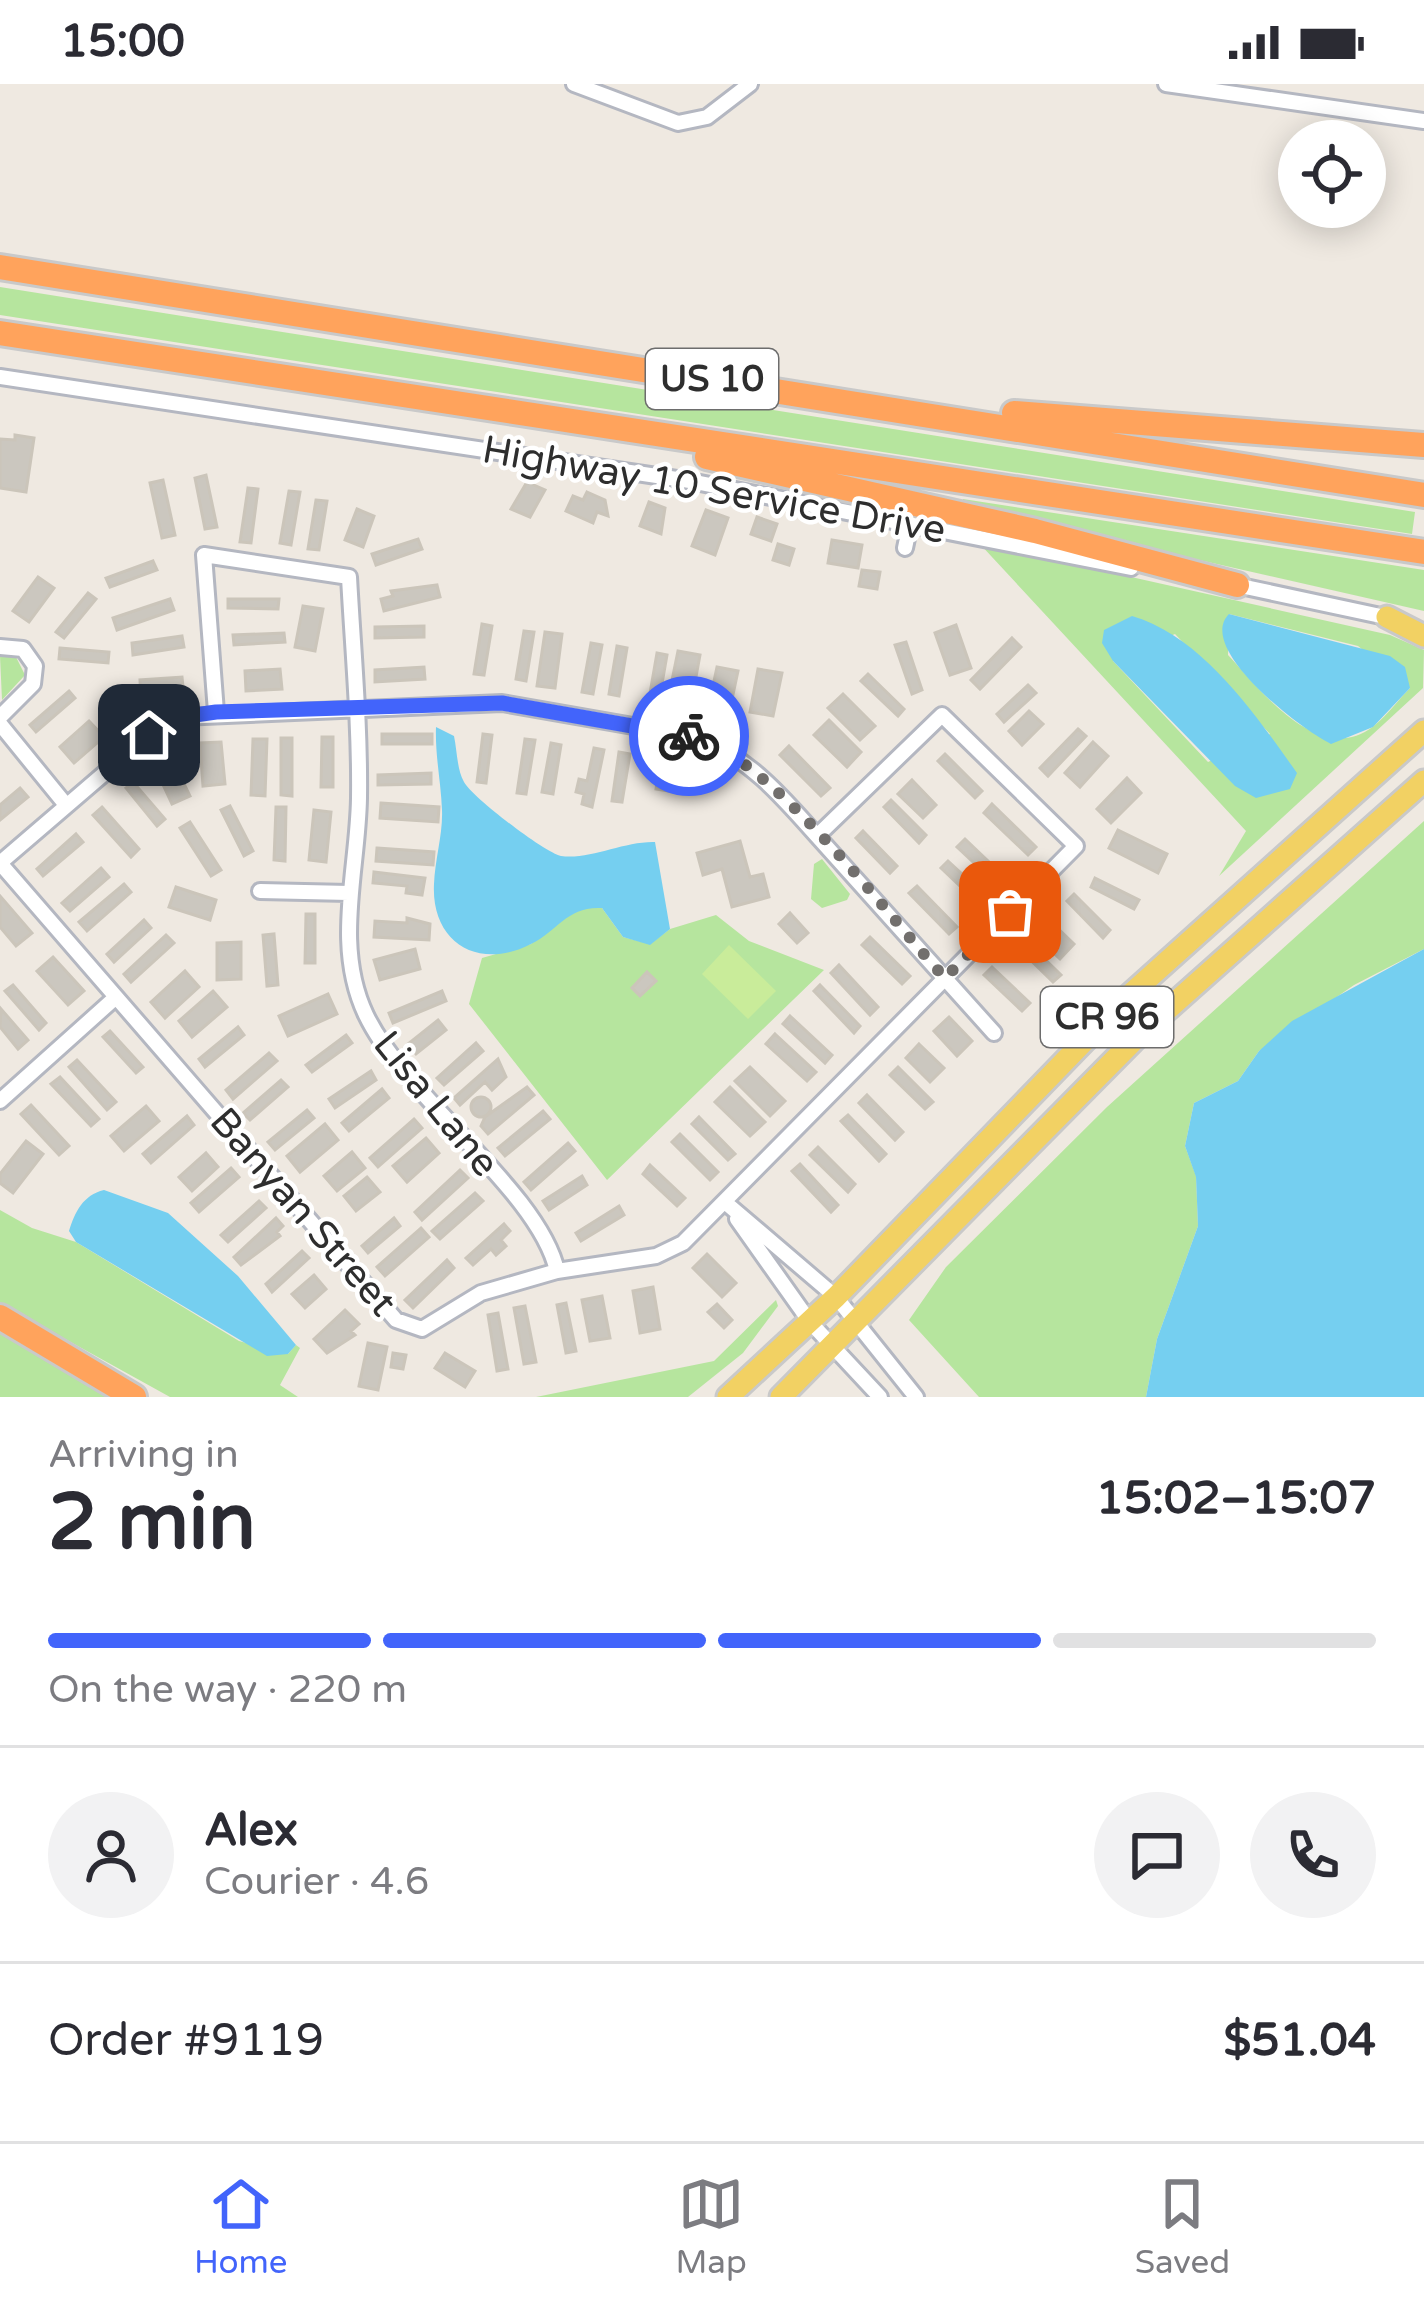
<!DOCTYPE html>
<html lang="en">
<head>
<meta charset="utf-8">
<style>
	:root { --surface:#fff; --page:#f2f2f3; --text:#2b2b33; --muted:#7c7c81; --line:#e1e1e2; --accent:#4264fb }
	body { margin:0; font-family:"Varela Round",sans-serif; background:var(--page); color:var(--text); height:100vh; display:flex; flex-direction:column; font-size:45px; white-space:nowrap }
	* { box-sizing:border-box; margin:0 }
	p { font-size:39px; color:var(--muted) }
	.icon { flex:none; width:66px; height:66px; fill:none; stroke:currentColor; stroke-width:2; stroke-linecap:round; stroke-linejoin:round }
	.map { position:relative; height:1313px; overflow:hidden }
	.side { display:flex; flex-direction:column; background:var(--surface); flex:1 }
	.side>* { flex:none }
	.fabs { position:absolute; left:1278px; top:36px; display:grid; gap:24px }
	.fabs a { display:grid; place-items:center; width:108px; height:108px; border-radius:50%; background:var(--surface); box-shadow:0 6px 30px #0003; font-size:60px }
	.pin { position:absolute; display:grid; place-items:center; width:102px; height:102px; color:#fff; margin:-51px; border-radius:24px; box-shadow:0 6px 18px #0006 }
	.courier { position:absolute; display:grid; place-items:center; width:120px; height:120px; margin:-60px; border:9px solid #4264fb; border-radius:50%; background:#fff; color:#222; box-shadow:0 3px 15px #0007 }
	.headline em { font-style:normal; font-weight:800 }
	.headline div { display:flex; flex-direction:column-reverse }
	.headline { display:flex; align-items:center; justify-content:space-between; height:204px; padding:0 48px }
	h1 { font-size:78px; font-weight:800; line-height:90px }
	.bar { display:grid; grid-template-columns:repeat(4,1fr); gap:18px 12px; align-content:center; height:144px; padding:0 48px }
	.bar i { height:15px; border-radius:9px; background:var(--line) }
	.bar .on { background:var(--accent) }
	.bar p { grid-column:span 4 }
	.line { display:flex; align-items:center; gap:30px; padding:0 48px; border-top:3px solid var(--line) }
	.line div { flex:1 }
	.round { display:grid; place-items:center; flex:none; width:126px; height:126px; border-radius:63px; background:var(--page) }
	.status { display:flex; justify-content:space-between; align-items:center; height:84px; padding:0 60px; background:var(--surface); direction:ltr }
	.status svg { height:33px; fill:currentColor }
	.menu { display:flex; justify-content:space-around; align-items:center; height:168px; border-top:3px solid var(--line); background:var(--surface); font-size:33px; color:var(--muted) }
	.menu a { display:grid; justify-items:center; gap:6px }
	.menu .on { color:var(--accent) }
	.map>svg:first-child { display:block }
</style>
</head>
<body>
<div class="status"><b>15:00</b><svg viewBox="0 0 49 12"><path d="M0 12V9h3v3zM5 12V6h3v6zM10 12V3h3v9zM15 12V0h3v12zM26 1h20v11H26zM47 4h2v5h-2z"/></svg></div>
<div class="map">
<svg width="1424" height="1313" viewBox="0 0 1424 1313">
	<rect width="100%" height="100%" fill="#efe9e1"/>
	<path fill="#b6e59e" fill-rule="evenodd" d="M 0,203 L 1415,428 L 1412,450 L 0,231 Z
		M 963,415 L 1424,486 L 1424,527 L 961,422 Z
		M 979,459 L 1390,551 L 1424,566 L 1423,604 L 1219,792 L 1246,747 ZM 1229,530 L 1358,562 L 1410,604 C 1394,620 1376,648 1352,653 C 1303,664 1257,602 1228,571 ZM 1175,550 L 1270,650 L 1208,678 L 1113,577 Z
		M 0,572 L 16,573 L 25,591 L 2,616 Z
		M 1424,737 L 1424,865 L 1354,901 L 1259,967 L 1238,997 L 1194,1019 L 1185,1062 L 1196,1092 L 1198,1142 L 1157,1255 L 1146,1313 L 979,1313 L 909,1236 L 946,1183 L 1107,1023 Z
		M 822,775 L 850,810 L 847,816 L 822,824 L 811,815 L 814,780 Z
		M 587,823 L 602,824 L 623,853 L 650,860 L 670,845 L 716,831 L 749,857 L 824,886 L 607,1096 L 469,920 L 482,874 L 531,860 L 567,830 Z
		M 0,1126 L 32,1144 L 76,1158 L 239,1257 L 288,1270 L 296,1261 L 300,1264 L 280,1301 L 298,1313 L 170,1313 L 0,1219 Z
		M 776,1216 L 778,1222 L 743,1269 L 688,1313 L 536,1313 L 714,1277 Z
		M 0,1242 L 114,1313 L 0,1313 Z"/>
	<path fill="#c9ec9a" d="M 729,861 L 776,907 L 748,935 L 702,890 Z"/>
	<path fill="#75cff0" d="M 1229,530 L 1390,572 L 1405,583 L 1410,604 L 1373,643 L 1331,660 C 1300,645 1195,564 1229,530 Z
		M 1132,532 C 1203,553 1255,630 1297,689 L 1290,705 L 1256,714 L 1235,702 L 1113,577 L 1102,559 L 1104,546 Z
		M 436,643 L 454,652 C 457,666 457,686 464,698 C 472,713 545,769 561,772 C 590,776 624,757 655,758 L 670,845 L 650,861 L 623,853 L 602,824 C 567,822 559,846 531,860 C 479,887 431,859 434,800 C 435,775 443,750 442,726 C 441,698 435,672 436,643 Z
		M 1424,865 L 1424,1313 L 1146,1313 L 1157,1255 L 1198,1142 L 1196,1093 L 1185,1062 L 1194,1019 L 1238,997 L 1259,967 L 1292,937 Z
		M 104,1106 L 168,1129 L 238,1192 L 296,1261 L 288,1270 L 267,1272 L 76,1158 L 69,1147 C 75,1128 83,1111 104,1106 Z"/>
	<path fill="#cbc7bf" stroke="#cbc5ba" stroke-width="3" d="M 15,351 L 34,354 L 26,408 L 0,404 L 0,355 L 15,356 Z
		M 206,391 L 217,443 L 205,445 L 195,394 Z
		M 163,396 L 175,451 L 162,454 L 150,399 Z
		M 527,398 L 545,406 L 530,433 L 511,425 Z
		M 248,404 L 258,405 L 251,459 L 240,458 Z
		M 289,407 L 300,408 L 291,461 L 280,459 Z
		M 587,408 L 605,416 L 608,432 L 597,428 L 593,439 L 566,427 L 573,412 L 583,416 Z
		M 316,416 L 327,417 L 319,466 L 308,465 Z
		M 649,418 L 665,424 L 661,450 L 640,442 Z
		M 357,425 L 374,432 L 363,463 L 345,456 Z
		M 706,426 L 728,434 L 715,471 L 692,462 Z
		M 757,433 L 777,440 L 771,457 L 751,450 Z
		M 418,455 L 422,465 L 376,481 L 372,470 Z
		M 832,456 L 862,461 L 858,484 L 828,479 Z
		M 778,460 L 794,465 L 789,481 L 773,476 Z
		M 153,477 L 157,486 L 110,503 L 106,494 Z
		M 862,486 L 880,488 L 877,505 L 859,502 Z
		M 38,493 L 54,504 L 29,538 L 13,527 Z
		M 437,501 L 440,513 L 384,527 L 381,515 L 393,512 L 391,507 Z
		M 88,509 L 96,515 L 64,554 L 56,548 Z
		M 170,515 L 174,526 L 117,546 L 113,534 Z
		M 228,515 L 279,515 L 278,525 L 228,524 Z
		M 303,522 L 323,525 L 315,567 L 295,563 Z
		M 482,540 L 492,542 L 484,591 L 474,590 Z
		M 956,541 L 971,584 L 950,591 L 935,549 Z
		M 424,542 L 424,553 L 375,554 L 375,543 Z
		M 524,547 L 534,548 L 526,597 L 516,595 Z
		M 545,548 L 562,550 L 555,604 L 537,602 Z
		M 284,549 L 285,558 L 234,561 L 233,551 Z
		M 182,552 L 184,563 L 133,571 L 132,559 Z
		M 1012,554 L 1021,563 L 980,605 L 971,596 Z
		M 906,558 L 922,606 L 912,610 L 895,561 Z
		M 591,559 L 602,561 L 593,610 L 582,608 Z
		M 617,562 L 627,564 L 619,612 L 609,610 Z
		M 60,564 L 109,568 L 108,579 L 59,575 Z
		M 678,567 L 700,571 L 691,620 L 668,616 Z
		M 657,569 L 667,571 L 659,617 L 649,615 Z
		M 424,583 L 425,595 L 375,598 L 375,586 Z
		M 717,583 L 738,587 L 731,620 L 710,616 Z
		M 280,585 L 282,605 L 246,607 L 245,587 Z
		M 758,585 L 782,589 L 773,632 L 750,628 Z
		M 868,590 L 904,625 L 898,632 L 861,597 Z
		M 182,593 L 184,613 L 141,616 L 140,596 Z
		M 1028,601 L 1036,609 L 1004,638 L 997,630 Z
		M 69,607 L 75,614 L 36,648 L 30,641 Z
		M 843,610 L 875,642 L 860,656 L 828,624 Z
		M 1029,627 L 1043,640 L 1022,661 L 1009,647 Z
		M 829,636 L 861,668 L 847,683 L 814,651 Z
		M 89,637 L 104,653 L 74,679 L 60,663 Z
		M 1078,645 L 1086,652 L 1048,692 L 1040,684 Z
		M 382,650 L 432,650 L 432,660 L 382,660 Z
		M 483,650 L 492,651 L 486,699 L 477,698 Z
		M 322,653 L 333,653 L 333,703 L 321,703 Z
		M 281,654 L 292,654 L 292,712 L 281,711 Z
		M 253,655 L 267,655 L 265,712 L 251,711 Z
		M 525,655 L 535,656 L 526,710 L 517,709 Z
		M 221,658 L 225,700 L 203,702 L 200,659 Z
		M 1093,658 L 1108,672 L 1080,703 L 1065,689 Z
		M 551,659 L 561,661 L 553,710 L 542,708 Z
		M 789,662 L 830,704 L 821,712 L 780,671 Z
		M 594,664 L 604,666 L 592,723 L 582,720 L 584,710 L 576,708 L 579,695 L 587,697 Z
		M 619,668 L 630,670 L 622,718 L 612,717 Z
		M 945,670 L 982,707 L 975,714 L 938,677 Z
		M 170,671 L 190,712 L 172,720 L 153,679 Z
		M 661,671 L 681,674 L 675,708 L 656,705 Z
		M 431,689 L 431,700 L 378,701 L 378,691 Z
		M 1127,694 L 1141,709 L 1111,739 L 1097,725 Z
		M 912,696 L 936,721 L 923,734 L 898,710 Z
		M 133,698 L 165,735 L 157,742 L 126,704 Z
		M 20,704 L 28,713 L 0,736 L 0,721 Z
		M 891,716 L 926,751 L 919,759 L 884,723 Z
		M 381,719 L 439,723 L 438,738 L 380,734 Z
		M 992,720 L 1036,763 L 1028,771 L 984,729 Z
		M 230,722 L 253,767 L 244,772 L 221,726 Z
		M 102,723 L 139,765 L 131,773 L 93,731 Z
		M 276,723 L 286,723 L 285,777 L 274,776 Z
		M 314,726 L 331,728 L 326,778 L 309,776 Z
		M 190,738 L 221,786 L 211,792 L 180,744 Z
		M 1118,746 L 1167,770 L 1158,789 L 1109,764 Z
		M 863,747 L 897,782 L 890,789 L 856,754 Z
		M 76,750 L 83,758 L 43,792 L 37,785 Z
		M 965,755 L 1008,796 L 1001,804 L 957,763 Z
		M 740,757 L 750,793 L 763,790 L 769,813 L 732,823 L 722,785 L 703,791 L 697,769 Z
		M 377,764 L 434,768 L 433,781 L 376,777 Z
		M 948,777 L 986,812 L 979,820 L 941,784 Z
		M 101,784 L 109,793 L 70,827 L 62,819 Z
		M 374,788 L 425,794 L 422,811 L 406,809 L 407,802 L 373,799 Z
		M 1095,794 L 1139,816 L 1134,825 L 1091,803 Z
		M 124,800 L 131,808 L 87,847 L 79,838 Z
		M 917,802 L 957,843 L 949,850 L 909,809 Z
		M 176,803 L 216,816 L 210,836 L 169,823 Z
		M 1074,810 L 1110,846 L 1103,854 L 1067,817 Z
		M 0,812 L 32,849 L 16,862 L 0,843 Z
		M 790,829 L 808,849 L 797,859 L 779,840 Z
		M 1042,829 L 1074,860 L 1060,875 L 1027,844 Z
		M 306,830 L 315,830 L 315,879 L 305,879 Z
		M 407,834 L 430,840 L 429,856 L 374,853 L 375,837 L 407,839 Z
		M 144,836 L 151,844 L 114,878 L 107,870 Z
		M 274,850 L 278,901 L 267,902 L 263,851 Z
		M 1019,850 L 1061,891 L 1053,898 L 1012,858 Z
		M 166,851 L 174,859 L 131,898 L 124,890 Z
		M 870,853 L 910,892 L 902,900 L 862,861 Z
		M 241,858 L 241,895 L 217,896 L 217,859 Z
		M 415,865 L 420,885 L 380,896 L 374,876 Z
		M 53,873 L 84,907 L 68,921 L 37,887 Z
		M 839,881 L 878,923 L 870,931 L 831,889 Z
		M 992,883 L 1030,919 L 1022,927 L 984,891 Z
		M 185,887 L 199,903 L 165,934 L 151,918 Z
		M 647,888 L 656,897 L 640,912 L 632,904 Z
		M 13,901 L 46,939 L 39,946 L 5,907 Z
		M 820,901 L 860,942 L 854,949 L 814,907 Z
		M 213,907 L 227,923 L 192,953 L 179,937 Z
		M 442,907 L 446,917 L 393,939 L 389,929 Z
		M 328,910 L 337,930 L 288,952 L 279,932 Z
		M 1,925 L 28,956 L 18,965 L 0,943 Z
		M 790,932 L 832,971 L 825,979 L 783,940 Z
		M 949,933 L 972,957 L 957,972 L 934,947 Z
		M 438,936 L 446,946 L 416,970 L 408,960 Z
		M 238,943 L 244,951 L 205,983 L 199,975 Z
		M 110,947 L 143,983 L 136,989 L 103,953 Z
		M 775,950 L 816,988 L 807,997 L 766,960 Z
		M 346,951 L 352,959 L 312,988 L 306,981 Z
		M 476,959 L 483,967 L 444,1001 L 437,994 Z
		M 919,960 L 944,984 L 930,998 L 906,974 Z
		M 269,969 L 277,977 L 233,1015 L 226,1006 Z
		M 498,975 L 506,993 L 492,1006 L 485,998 L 460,1021 L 454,1014 Z
		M 77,976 L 116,1018 L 107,1026 L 69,983 Z
		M 750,983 L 785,1017 L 770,1032 L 735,997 Z
		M 898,983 L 933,1018 L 925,1025 L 890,991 Z
		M 371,987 L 376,996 L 335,1024 L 329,1015 Z
		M 60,993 L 99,1035 L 91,1042 L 51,1000 Z
		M 281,996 L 288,1003 L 250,1036 L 243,1029 Z
		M 527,1003 L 534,1011 L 488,1050 L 481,1042 L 485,1033 Z
		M 730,1003 L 765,1038 L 750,1052 L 715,1018 Z
		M 382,1005 L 389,1014 L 349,1047 L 342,1039 Z
		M 867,1011 L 903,1048 L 895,1056 L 859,1019 Z
		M471 1023a10 10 0 1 1 20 0a10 10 0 1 1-20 0Z
		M 31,1021 L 69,1062 L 59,1071 L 21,1030 Z
		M 146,1022 L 159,1037 L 124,1067 L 111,1052 Z
		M 307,1026 L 314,1034 L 275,1066 L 268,1058 Z
		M 543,1027 L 550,1035 L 505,1072 L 498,1064 Z
		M 848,1031 L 886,1070 L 879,1077 L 841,1037 Z
		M 187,1032 L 194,1041 L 151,1079 L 143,1070 Z
		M 699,1033 L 735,1070 L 728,1076 L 692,1040 Z
		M 414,1035 L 422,1044 L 378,1083 L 370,1074 Z
		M 325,1040 L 338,1056 L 300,1088 L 287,1072 Z
		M 680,1050 L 718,1088 L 710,1096 L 672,1058 Z
		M 426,1054 L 439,1069 L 407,1098 L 393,1082 Z
		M 26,1057 L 43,1070 L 13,1109 L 0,1099 L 0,1090 Z
		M 568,1059 L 575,1067 L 531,1106 L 524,1098 Z
		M 818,1063 L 855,1100 L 848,1108 L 810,1071 Z
		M 352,1068 L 365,1084 L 337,1107 L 324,1092 Z
		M 206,1069 L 218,1083 L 192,1107 L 179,1093 Z
		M 800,1080 L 838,1121 L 831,1128 L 792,1087 Z
		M 650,1081 L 685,1114 L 677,1122 L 643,1090 Z
		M 231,1084 L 239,1093 L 199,1128 L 191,1119 Z
		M 460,1086 L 468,1094 L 422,1136 L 415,1128 Z
		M 582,1092 L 587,1101 L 549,1126 L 543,1117 Z
		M 367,1093 L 380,1108 L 356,1127 L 344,1112 Z
		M 475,1109 L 483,1117 L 440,1155 L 432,1147 Z
		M 259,1117 L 266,1124 L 228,1158 L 221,1151 Z
		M 619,1122 L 624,1131 L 581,1157 L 576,1149 Z
		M 276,1134 L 283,1142 L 277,1148 L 280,1152 L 241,1181 L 234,1173 Z
		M 394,1134 L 400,1142 L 368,1169 L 362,1162 Z
		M 504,1140 L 510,1147 L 501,1156 L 506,1162 L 496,1171 L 491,1165 L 473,1181 L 466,1174 Z
		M 421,1144 L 429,1153 L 385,1192 L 377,1183 Z
		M 302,1167 L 309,1174 L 272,1208 L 266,1200 Z
		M 707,1170 L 736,1199 L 722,1213 L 693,1184 Z
		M 447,1176 L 454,1184 L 413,1224 L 405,1216 Z
		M 314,1191 L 326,1205 L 305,1224 L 292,1210 Z
		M 653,1203 L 660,1245 L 640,1249 L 633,1207 Z
		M 602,1212 L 610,1254 L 590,1257 L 582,1216 Z
		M 566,1219 L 576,1267 L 566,1269 L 557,1221 Z
		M 717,1220 L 732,1236 L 724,1244 L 708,1228 Z
		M 525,1222 L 536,1278 L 524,1280 L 514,1224 Z
		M 345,1226 L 359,1240 L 351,1247 L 355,1251 L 327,1269 L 314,1255 Z
		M 498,1229 L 508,1285 L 497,1287 L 488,1231 Z
		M 368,1259 L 387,1263 L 378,1306 L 359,1302 Z
		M 393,1269 L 406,1271 L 403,1285 L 391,1283 Z
		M 445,1269 L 475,1287 L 465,1303 L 435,1284 Z"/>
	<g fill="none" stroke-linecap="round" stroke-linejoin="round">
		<g stroke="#b4b7c1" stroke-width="20">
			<path id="street" d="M 574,0 L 678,39 L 707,33 L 750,0
				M 1166,0 L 1424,37
				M 0,293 L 690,397 L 1131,484
				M 905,464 L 910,440
				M 1236,501 L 1390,534
				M 0,563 L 23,565 L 35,582 L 33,600 L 0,633
				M 216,628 L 204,471 L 349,493 C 353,567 360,640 359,714 C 358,786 333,862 366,931 C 405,1013 540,1108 557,1187
				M 0,640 L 66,721
				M 817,752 L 942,631 L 1076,762 L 683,1159 L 656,1172 L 557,1187 L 481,1209 L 422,1245 L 396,1236 L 0,779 L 149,651 L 181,633 L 502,619 L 696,653 C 747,672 782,712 817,752 C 876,818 935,883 994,949
				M 260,807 L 349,809
				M 0,1017 L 116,913
				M 726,1119 L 836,1213 L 916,1313
				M 737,1135 L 810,1238 L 880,1313"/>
		</g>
		<g stroke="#c9c9c9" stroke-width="27">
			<path id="primary" d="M 1387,533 L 1424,552
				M 728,1313 L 836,1213 L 1124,916 L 1424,647
				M 781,1313 L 1141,949 L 1424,697"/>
		</g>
		<g stroke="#c9c9c9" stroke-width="30">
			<path id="highway" d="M 0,183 L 1424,411
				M 0,249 L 1424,468
				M 1014,329 L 1424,361
				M 707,373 L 1035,447 L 1237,501
				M 0,1233 L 134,1313"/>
		</g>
		<use href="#street" stroke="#fff" stroke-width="14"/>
		<use href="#primary" stroke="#f2d163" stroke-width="21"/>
		<use href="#highway" stroke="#ffa35c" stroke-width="24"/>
	</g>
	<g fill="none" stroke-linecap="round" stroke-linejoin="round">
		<path stroke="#726f6d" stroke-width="12" stroke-dasharray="0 21.6" d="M 689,652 C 768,668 887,831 945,894 L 1010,828"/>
		<path stroke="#4264fb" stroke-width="15" d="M 149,651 L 181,633 L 216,628 L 502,619 L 689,652"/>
	</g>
	<g text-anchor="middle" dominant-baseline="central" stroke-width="9" stroke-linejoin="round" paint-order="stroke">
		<g fill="#fff" stroke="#6d6d6d" stroke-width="3">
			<rect x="646" y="265" width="132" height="60" rx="9"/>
			<rect x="1041" y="903" width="132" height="60" rx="9"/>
		</g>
		<g font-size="36" font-weight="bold" fill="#2e2e2e">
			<text x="712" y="295">US 10</text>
			<text x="1107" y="933">CR 96</text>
		</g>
		<g font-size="39" fill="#2e2e2e" stroke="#fff">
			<text transform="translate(714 406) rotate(10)">Highway 10 Service Drive</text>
			<text transform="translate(436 1020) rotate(51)">Lisa Lane</text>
			<text transform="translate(303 1128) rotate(49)">Banyan Street</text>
		</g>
	</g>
</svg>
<div class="fabs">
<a><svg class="icon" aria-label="locate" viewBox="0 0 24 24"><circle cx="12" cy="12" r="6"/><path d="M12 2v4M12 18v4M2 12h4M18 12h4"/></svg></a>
</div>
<div class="pin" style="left:1010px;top:828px;background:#ea580c"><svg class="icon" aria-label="bag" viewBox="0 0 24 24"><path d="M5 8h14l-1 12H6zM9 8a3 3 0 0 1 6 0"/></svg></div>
<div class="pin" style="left:149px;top:651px;background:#1f2937"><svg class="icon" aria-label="home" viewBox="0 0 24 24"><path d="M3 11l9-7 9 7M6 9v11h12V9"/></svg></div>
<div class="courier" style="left:689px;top:652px"><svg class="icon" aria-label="bike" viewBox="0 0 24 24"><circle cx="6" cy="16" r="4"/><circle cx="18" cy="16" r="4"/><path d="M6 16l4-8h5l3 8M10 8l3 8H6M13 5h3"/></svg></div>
</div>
<section class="side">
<div class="headline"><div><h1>2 min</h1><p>Arriving in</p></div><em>15:02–15:07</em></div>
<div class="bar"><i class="on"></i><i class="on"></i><i class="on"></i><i></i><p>On the way · 220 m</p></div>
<div class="line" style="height:216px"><a class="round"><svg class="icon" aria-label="person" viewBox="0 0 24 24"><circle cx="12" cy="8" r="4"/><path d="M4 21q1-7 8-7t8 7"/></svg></a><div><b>Alex</b><p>Courier · 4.6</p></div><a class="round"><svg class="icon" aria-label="chat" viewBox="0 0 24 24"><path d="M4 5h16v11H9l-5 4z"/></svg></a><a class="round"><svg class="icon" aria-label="phone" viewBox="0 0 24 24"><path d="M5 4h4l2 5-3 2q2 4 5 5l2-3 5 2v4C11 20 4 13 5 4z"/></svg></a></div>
<div class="line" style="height:156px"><div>Order #9119</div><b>$51.04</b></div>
</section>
<nav class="menu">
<a class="on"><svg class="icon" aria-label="home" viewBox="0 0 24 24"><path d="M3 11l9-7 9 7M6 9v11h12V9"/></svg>Home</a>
<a><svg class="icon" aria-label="map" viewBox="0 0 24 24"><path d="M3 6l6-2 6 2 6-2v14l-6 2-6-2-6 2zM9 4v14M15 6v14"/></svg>Map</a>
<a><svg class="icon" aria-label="saved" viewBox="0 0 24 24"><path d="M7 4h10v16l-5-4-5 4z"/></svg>Saved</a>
</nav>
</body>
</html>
